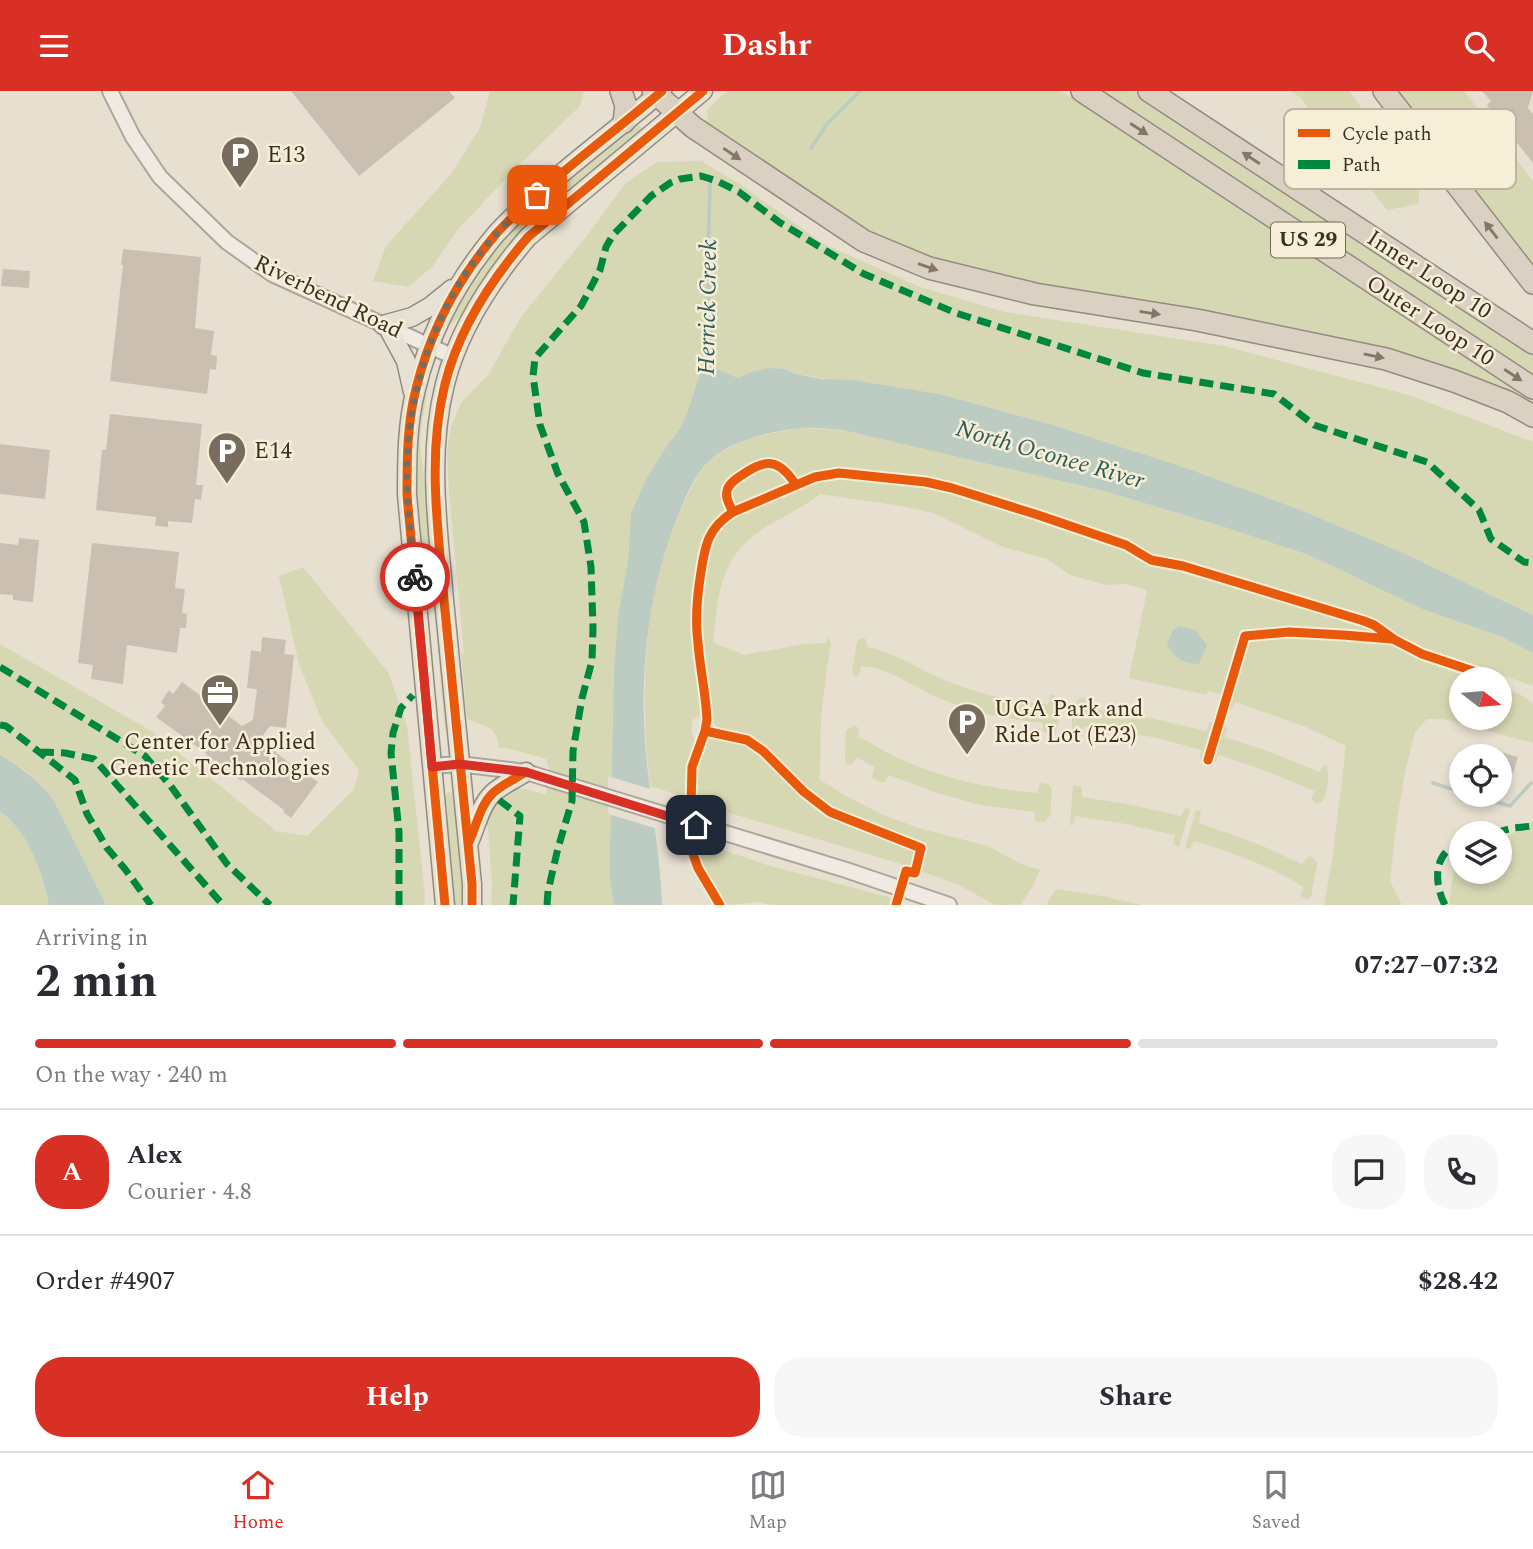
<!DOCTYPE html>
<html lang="en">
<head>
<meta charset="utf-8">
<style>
	:root { --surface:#fff; --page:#f7f7f7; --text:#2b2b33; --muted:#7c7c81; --line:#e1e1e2; --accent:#d93025 }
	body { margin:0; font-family:Spectral,serif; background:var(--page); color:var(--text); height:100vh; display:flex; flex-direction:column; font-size:26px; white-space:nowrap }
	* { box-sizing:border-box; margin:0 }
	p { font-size:23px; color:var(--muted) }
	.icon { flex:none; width:38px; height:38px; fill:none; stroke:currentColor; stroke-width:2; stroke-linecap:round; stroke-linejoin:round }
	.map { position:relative; height:814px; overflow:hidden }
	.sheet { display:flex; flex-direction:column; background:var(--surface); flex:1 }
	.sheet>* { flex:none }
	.needle { width:46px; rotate:106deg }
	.controls { position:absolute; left:1449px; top:576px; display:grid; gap:14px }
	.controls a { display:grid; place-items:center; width:63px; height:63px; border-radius:50%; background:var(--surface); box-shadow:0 4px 10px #0003; font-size:35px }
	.pin { position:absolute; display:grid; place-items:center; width:60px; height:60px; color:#fff; margin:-30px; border-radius:14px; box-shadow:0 4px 10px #0006 }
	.courier { position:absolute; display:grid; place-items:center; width:70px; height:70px; margin:-35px; border:5px solid #d93025; border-radius:50%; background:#fff; color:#222; box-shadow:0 2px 9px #0007 }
	.summary em { font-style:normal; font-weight:700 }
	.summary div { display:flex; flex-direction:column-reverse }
	.summary { display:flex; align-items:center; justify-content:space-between; height:119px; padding:0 35px }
	h1 { font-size:46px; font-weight:700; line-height:52px }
	.bar { display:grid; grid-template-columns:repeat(4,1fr); gap:10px 7px; align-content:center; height:84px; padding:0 35px }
	.bar i { height:9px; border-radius:5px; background:var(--line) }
	.bar .current { background:var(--accent) }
	.bar p { grid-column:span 4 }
	.line { display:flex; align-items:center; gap:18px; padding:0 35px; border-top:2px solid var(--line) }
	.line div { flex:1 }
	.round { display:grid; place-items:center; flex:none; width:74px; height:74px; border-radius:28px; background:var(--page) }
	.button { display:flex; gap:14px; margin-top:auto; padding:14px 35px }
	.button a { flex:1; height:80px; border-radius:28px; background:var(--accent); color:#fff; font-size:28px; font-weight:700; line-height:80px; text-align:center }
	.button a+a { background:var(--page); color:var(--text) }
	header { display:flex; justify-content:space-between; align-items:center; height:91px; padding:0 35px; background:var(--accent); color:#fff; font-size:32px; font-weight:700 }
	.tab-bar { display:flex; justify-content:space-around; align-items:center; height:98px; border-top:2px solid var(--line); background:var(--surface); font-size:19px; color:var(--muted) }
	.tab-bar a { display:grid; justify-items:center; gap:4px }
	.tab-bar .current { color:var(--accent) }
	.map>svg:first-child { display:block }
</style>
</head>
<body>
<header><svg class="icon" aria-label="menu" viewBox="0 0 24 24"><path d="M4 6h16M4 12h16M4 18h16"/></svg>Dashr<svg class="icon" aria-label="search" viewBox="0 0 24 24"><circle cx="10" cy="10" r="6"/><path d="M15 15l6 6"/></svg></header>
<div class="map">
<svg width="1533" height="814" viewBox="0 0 1533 814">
	<rect width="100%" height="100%" fill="#e7e0d1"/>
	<path fill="#d6d7b3" d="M 490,0 L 584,0 L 580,15 L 520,73 L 459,137 L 432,176 L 408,196 L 373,190 L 386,155 L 451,83 L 480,37 Z
		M 727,0 L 1061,0 L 1232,110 L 1533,307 L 1533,318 L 1498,300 L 971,178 C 954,173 936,168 920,162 C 841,132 774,79 705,32 L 704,30 L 708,27 L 707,20 L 709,17 Z
		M 1101,0 L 1135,0 L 1533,263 L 1533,285 Z
		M 1290,0 L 1349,0 L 1419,97 L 1419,113 L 1387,119 L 1300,6 Z
		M 1391,0 L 1464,0 L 1533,90 L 1533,187 Z
		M 636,31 L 643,39 L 495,173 L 464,222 L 452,233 L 449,233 L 461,208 L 486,169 L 503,148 L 531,119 Z
		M 701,70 L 740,93 L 824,153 L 920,196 L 1005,221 L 1224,255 L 1409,304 L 1533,351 L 1533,524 L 1401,461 L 1293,416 L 1183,376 L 1053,334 L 939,303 L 854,289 L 835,289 L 795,283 L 785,278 L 770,277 L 754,280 L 739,287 C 725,282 718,277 703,274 L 686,325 L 680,338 L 668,353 L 647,386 L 631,422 L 628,471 L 614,578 L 610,756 L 610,790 L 614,814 L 491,814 L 492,795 L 488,736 L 487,735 L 487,724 L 493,710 L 501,712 L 502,711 L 500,709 L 502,704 C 518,693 528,699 546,704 L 549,678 L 546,668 L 519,660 L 499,656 C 497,634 482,635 467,628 L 461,562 L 464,562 L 449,402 L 447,360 L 451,336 L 461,312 L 488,284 L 521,226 L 589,142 L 625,93 L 657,71 Z
		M 427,303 L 422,331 L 420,352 L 430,437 L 448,641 L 445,639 C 440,591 438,542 431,494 C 428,475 421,456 419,436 C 415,410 411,323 427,303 Z
		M 800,337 L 843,339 L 1104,400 L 1221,435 L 1309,464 L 1422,518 L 1500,545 L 1533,562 L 1533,595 L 1417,554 L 1390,539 L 1378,530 L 1189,470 L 1150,463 L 1135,453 L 1016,410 L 935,387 L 834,378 L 823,379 L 795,388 C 780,365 761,365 739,382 C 734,386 727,391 725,398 C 723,405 725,413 726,420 C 706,435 701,453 697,477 C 693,504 692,531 694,558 C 697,580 701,601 700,624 L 693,629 C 691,637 691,643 696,650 L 687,677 L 684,706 L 650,695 C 639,600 643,496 685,409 C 692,395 699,380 711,369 C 734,348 770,342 800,337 Z
		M 768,374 L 782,379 L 790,390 L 735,416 L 728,406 L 730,397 L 732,394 L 755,377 Z
		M 838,387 L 924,395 L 956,401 L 1038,427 L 1100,449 L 1126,459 L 1151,474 L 1183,478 L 1355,531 L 1373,537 L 1380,543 L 1313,539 L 1274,539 L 1245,542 L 1242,545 L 1239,551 L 1224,604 L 1208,600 L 1206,604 L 1129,587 L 1147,499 L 1125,493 L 1106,494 L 1070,484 L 1047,468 L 1003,456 L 933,422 L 901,415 L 820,403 C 804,416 786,424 769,434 C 720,463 719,499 713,551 L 744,564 L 804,553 L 826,552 L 828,545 L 831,554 L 827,577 L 821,626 L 820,684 L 819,688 L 844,704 L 883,724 L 922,738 L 988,755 L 1021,773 L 1040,779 L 1033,795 L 1020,814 L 1010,813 L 1009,814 L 995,814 L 959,794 L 918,779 L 926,754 C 890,740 845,728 814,704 C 795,689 781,667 761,652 C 754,647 745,643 737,641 C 728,638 719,640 713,632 C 708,624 707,587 705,574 C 700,541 697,460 721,435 C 734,422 756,416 773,408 C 794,399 815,389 838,387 Z
		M 303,476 L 388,581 L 407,634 L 425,806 L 424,814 L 106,814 L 53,708 L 26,680 L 0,664 L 0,553 L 153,641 L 276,740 L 307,745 L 354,698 L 359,679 L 322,630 L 299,573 L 279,485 Z
		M 1320,545 L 1393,552 L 1430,571 L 1484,588 L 1461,588 L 1461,626 L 1500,626 L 1500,594 L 1523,605 L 1533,613 L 1533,652 L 1443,628 L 1427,628 L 1415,641 L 1405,681 L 1396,735 L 1390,790 L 1402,814 L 1324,814 L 1333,763 L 1346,655 L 1306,636 L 1235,611 L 1230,621 L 1226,620 L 1247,549 L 1250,547 Z
		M 861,547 L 866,548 L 867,556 C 894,561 917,577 942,588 C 975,602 1012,611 1048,613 L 1051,604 L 1054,604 C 1061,613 1061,631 1055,640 L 1046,642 L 1042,639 L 1043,632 C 1008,628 974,622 942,608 C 915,598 890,576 861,575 L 860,582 L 857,585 L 854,585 L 852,581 L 857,551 Z
		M 1082,606 L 1086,608 L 1087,617 L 1150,627 L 1206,640 L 1210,631 L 1216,632 L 1205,669 L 1200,667 L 1201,659 L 1158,647 L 1084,635 L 1082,644 L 1078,645 L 1072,638 C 1072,627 1071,611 1082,606 Z
		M 855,634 L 859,638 L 858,646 C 871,651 883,660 896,666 C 941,687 989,698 1038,702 L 1040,692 L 1048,693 L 1052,698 L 1050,725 L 1044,731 L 1037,731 L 1035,728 L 1035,721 L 980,714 L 934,701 L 889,684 L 885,691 L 882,692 L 872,686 L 874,676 L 857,666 L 851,674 L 847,673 L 845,669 L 846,639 Z
		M 1222,634 L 1227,637 L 1225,646 L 1270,661 L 1319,681 L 1323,675 L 1327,674 C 1329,681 1328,707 1321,711 C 1320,712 1317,712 1315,712 L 1311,708 L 1314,700 L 1269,681 L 1219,664 L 1215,671 L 1211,670 Z
		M 727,648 C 763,655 776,684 802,705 C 812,713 822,721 834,727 C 859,739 888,746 913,760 L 915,764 L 911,776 L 693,711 L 697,676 L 707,649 Z
		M 1073,694 L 1082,696 L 1082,706 L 1127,713 L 1181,725 L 1185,717 L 1190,718 L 1179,756 L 1173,753 L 1175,744 L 1126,733 L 1075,725 L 1073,734 L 1070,734 Z
		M 448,701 L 453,702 L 456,705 L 465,814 L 453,814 L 444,707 Z
		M 1196,719 L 1201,721 L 1199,732 L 1258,753 L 1302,773 L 1308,766 C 1312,764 1316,769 1317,773 L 1311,806 L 1306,808 L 1301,805 L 1303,796 C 1273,776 1229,760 1194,750 L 1190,758 L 1185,757 Z
		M 0,720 C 31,744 40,778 49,814 L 0,814 Z
		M 1533,730 L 1533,814 L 1450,814 C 1449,802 1453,775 1461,766 L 1461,780 L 1500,780 L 1500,748 L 1507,746 Z
		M 694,749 L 767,774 L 892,807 L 889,814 L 772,814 L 757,811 L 729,814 C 715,807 693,765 694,749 Z
		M 1056,798 L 1102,805 L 1142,814 L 1046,814 Z"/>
	<path fill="#bcccc2" d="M 703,274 C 719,277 724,282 739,287 L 754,280 L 770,277 L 785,278 L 795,283 L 822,288 L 854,289 L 939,303 L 1053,334 L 1183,376 L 1293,416 L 1401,461 L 1533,524 L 1533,562 L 1500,545 L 1422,518 L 1309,464 L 1221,435 L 1104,400 L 843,339 C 829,338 815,336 801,337 C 778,339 744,347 724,359 C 699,373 687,401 677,427 C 649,497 640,576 645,651 C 649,705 660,759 662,814 L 614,814 L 610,790 L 610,756 L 614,578 L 618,526 L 628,471 L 631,422 L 647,386 L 668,353 L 680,338 L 686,325 Z
		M 1179,535 L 1195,539 L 1207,554 L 1199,573 C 1182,572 1177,568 1167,555 L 1172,540 Z
		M 0,664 C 21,676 37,689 53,708 L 106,814 L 49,814 C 41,779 30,743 0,720 Z"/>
	<path fill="#e7e0d1" d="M 608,685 L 653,699 L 658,738 L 608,723 Z"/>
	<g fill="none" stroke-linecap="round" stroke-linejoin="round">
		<path stroke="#bcccc2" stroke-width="3.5" d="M 811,57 L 827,33 L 860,0
			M 706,278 L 712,240 L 709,223 L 708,166 L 710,92
			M 1433,692 L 1461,701
			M 1471,704 L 1510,715 L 1531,692"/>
	</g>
	<path fill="#cbbfb2" d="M 291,0 L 449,0 L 455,7 L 359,85 Z
		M 1482,0 L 1533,0 L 1528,17 L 1533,23 L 1533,72 L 1487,14 L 1491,10 Z
		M 123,158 L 201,166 L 195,237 L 214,240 L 211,264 L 217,265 L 216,279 L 210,278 L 207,303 L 110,290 L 123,174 L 121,174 Z
		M 3,178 L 30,180 L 29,197 L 1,195 Z
		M 110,323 L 202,333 L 196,394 L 203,394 L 201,409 L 195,408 L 192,432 L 168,430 L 168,436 L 155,435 L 156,426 L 96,419 L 102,359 L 106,359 Z
		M 0,353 L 50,359 L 45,408 L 0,403 Z
		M 19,447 L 39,449 L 33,511 L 13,509 L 13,504 L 0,503 L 0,452 L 18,454 Z
		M 92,452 L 179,461 L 175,497 L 185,498 L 182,522 L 187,523 L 186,537 L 180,537 L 177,562 L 127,554 L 123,593 L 91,588 L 93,574 L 78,572 Z
		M 262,546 L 286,549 L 284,563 L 294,564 L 286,637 L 270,635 L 260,648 L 267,654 L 267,655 L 308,686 L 309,685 L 318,691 L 291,727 L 283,721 L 284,719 L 242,688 L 241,690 L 232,683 L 233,682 L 216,669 L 215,670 L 206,664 L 207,663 L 156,626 L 165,615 L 161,611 L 169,599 L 173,603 L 182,591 L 242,635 L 253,629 L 257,598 L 247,597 L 251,559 L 261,561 Z
		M 1500,661 L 1518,666 L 1513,682 L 1500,678 Z"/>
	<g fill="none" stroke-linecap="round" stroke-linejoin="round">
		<g stroke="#ada599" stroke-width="18">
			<path id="minor" d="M 110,0 L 133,46 L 160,86 L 227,151 L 272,183 L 454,266
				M 432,675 L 459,673 L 526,681 L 846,779 L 949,814"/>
		</g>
		<g stroke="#928b80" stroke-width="21">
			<path id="major" d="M 383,234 L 412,226 L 431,215 L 452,198
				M 387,235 L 406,270 L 413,301
				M 469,751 C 476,736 480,715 492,703 C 501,694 515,688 526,681
				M 445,814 L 407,404 C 407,368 407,332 416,298 C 430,240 458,188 496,143 C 514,123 535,105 555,88 C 590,58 627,30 662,0
				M 472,814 L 472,793 C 462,699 453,604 444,509 C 438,437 427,364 445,293 C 459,237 491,189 528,146 L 703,0"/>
		</g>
		<g stroke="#928b80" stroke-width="24">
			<path id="highway" d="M 621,0 L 626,15 L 624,31
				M 653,0 L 693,36 L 864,150 L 929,177 L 1035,203 L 1197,229 L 1386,268 L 1454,290 L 1508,311 L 1533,325
				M 1082,0 L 1533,297
				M 1149,0 L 1533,252
				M 1384,0 L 1533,192"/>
		</g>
		<use href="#minor" stroke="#efebe3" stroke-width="14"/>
		<use href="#major" stroke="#e6e1d4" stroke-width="18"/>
		<use href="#highway" stroke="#dad1c2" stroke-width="21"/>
		<path stroke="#00873e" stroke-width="7" stroke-dasharray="14 7" stroke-linecap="butt" d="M 0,576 L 145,665 L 170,694 L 227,773 L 270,814
			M 0,634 L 6,635 L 75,689 L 87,723 L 107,757 L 125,778 L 151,814
			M 40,661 L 65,662 L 94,668 L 223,814
			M 499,709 L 520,725 L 513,814
			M 1495,742 L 1512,737 L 1533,735
			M 399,814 L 399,741 L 391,662 L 393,642 L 401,617 L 413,604
			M 547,814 L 548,800 L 558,757 L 572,710 L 573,660 L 582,607 L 592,570 L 593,537 L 591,476 L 584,431 L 558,383 L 540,334 L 533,285 L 535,267 L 581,215 L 600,179 L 606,156 L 613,144 L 651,105 L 670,92 L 680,88 L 701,85 L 717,90 L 739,101 L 779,131 L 864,183 L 956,222 L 1143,282 L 1274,303 L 1314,334 L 1427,371 L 1479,419 L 1491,448 L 1524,471 L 1533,472
			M 1445,814 C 1437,799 1433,775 1446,761 C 1449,757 1457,755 1461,753"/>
		<g stroke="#f7eed8" stroke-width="13">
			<path id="cycleway" d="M 733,421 C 730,415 725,407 727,400 C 728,393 736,388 742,384 C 767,366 780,369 796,394
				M 705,640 L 747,649 L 763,660 L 804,701 L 830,721 L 921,757 L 915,782 L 906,780 L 896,814
				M 1208,669 L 1245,545 L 1289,541 L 1343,544 L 1392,548
				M 469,751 C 476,736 480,715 492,703 C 501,694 515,688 526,681
				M 445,814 L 407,404 C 407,368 407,332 416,298 C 430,240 458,188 496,143 C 514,123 535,105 555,88 C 590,58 627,30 662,0
				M 472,814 L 472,793 C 462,699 453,604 444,509 C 438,437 427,364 445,293 C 459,237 491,189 528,146 L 703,0
				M 720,814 L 698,777 L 690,755 L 692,676 L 705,640 L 707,629 C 706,603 700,578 698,552 C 695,529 697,505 701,481 C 705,454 708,437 733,421 L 815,386 L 839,382 L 926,391 L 952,397 L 1038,424 L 1126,454 L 1151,469 L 1183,475 L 1364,530 L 1374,534 L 1395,549 L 1422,563 L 1497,588"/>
		</g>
		<use href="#cycleway" stroke="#e8590c" stroke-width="9"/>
	</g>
	<defs><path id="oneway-solid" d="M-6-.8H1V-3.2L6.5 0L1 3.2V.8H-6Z" transform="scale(1.75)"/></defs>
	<g fill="#847769">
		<use href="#oneway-solid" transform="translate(1139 38) rotate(33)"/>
		<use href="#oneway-solid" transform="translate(732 63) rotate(34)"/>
		<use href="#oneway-solid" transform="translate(1251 67) rotate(-147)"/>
		<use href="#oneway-solid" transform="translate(1491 139) rotate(-128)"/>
		<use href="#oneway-solid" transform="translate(928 176) rotate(19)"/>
		<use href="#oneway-solid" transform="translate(1150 222) rotate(9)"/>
		<use href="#oneway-solid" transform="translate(1374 265) rotate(12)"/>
		<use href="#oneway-solid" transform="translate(1513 284) rotate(33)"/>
	</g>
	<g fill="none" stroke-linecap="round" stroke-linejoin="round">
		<path stroke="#786c5e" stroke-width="7" stroke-dasharray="0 12.6" d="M 415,486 C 411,442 404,397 408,353 C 415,275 445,198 498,141 C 510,128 524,116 537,104"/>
		<path stroke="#d93025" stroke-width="9" d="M 415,486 L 432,676 L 459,673 L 526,681 L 696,734"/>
	</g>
	<defs>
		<g id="parking-pin" transform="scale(2.0125)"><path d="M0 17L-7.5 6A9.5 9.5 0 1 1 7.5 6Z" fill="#786c5e" stroke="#f7eed8"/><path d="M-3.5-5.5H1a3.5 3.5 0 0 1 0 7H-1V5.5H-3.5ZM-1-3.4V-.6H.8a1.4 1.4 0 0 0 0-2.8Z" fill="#fff"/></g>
		<g id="office-pin" transform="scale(2.0125)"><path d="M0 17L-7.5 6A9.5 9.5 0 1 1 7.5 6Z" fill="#786c5e" stroke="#f7eed8"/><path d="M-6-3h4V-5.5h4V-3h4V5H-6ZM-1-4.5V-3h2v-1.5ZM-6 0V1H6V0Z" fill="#fff"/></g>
	</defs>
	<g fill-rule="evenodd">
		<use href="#parking-pin" x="240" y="64"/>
		<use href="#parking-pin" x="227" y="360"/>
		<use href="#office-pin" x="220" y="602"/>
		<use href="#parking-pin" x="967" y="631"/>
	</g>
	<g text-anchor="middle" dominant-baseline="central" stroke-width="5" stroke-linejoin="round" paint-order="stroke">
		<rect fill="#f7eed8" stroke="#756857" stroke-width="2" x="1271" y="131.5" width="74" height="35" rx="5"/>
		<g font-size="21" font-weight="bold" fill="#3d2e20">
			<text x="1308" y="149">US 29</text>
		</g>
		<g font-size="23" fill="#3d2e20" stroke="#f7eed8" text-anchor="start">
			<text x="267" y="64">E13</text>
			<text x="254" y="360">E14</text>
			<text x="994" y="618">UGA Park and<tspan x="994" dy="26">Ride Lot (E23)</tspan></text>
			<text x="220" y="651" text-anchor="middle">Center for Applied<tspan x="220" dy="26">Genetic Technologies</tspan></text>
		</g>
		<g font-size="23" fill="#3d2e20" stroke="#f7eed8">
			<text transform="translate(1429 184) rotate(33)">Inner Loop 10</text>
			<text transform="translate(328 206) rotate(26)">Riverbend Road</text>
			<text transform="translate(1430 230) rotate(33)">Outer Loop 10</text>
		</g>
		<g font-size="24" font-style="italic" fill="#2f5d5a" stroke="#f7eed8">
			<text transform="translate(708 216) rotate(-89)">Herrick Creek</text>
			<text transform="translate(1050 364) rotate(16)">North Oconee River</text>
		</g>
	</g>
	<rect x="1284" y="18" width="232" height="80" rx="10" fill="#f7eed8" stroke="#bfb4a1" stroke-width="2"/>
	<rect x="1298" y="38" width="32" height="8" fill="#e8590c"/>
	<rect x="1298" y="69" width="32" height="9" fill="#00873e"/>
	<g font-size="19" fill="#3d2e20">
		<text x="1342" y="49">Cycle path</text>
		<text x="1342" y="80">Path</text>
	</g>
</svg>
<div class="controls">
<a><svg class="needle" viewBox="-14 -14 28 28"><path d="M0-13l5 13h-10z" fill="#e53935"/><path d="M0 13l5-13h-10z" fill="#7c7c81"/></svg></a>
<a><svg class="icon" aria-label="locate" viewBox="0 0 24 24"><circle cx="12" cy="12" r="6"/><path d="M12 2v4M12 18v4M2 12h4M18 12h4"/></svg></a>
<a><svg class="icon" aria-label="layers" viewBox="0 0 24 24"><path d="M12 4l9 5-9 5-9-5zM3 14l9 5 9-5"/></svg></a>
</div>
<div class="pin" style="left:537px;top:104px;background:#ea580c"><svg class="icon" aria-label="bag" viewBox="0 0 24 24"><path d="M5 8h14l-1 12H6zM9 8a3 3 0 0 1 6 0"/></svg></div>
<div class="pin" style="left:696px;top:734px;background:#1f2937"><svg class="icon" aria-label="home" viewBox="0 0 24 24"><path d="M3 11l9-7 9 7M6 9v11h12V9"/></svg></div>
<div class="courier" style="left:415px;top:486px"><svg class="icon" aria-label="bike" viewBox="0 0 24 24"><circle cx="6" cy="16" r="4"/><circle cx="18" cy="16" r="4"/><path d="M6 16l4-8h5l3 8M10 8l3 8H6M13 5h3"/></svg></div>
</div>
<section class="sheet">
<div class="summary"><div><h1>2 min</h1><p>Arriving in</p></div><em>07:27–07:32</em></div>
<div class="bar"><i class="current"></i><i class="current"></i><i class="current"></i><i></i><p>On the way · 240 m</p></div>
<div class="line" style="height:126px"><b class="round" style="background:var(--accent);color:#fff">A</b><div><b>Alex</b><p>Courier · 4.8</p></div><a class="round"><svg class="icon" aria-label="chat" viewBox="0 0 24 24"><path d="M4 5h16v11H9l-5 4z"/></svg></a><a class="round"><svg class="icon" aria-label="phone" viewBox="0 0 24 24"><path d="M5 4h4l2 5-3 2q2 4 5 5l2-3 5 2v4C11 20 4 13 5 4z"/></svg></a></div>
<div class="line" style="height:91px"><div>Order #4907</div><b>$28.42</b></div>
<div class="button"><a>Help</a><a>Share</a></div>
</section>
<nav class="tab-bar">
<a class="current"><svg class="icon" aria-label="home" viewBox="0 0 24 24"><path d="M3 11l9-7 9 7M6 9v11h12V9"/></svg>Home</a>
<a><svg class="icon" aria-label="map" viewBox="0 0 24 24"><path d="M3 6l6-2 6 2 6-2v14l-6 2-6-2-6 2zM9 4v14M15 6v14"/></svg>Map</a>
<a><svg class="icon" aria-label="saved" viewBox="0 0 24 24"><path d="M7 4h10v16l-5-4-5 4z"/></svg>Saved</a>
</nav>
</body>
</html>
